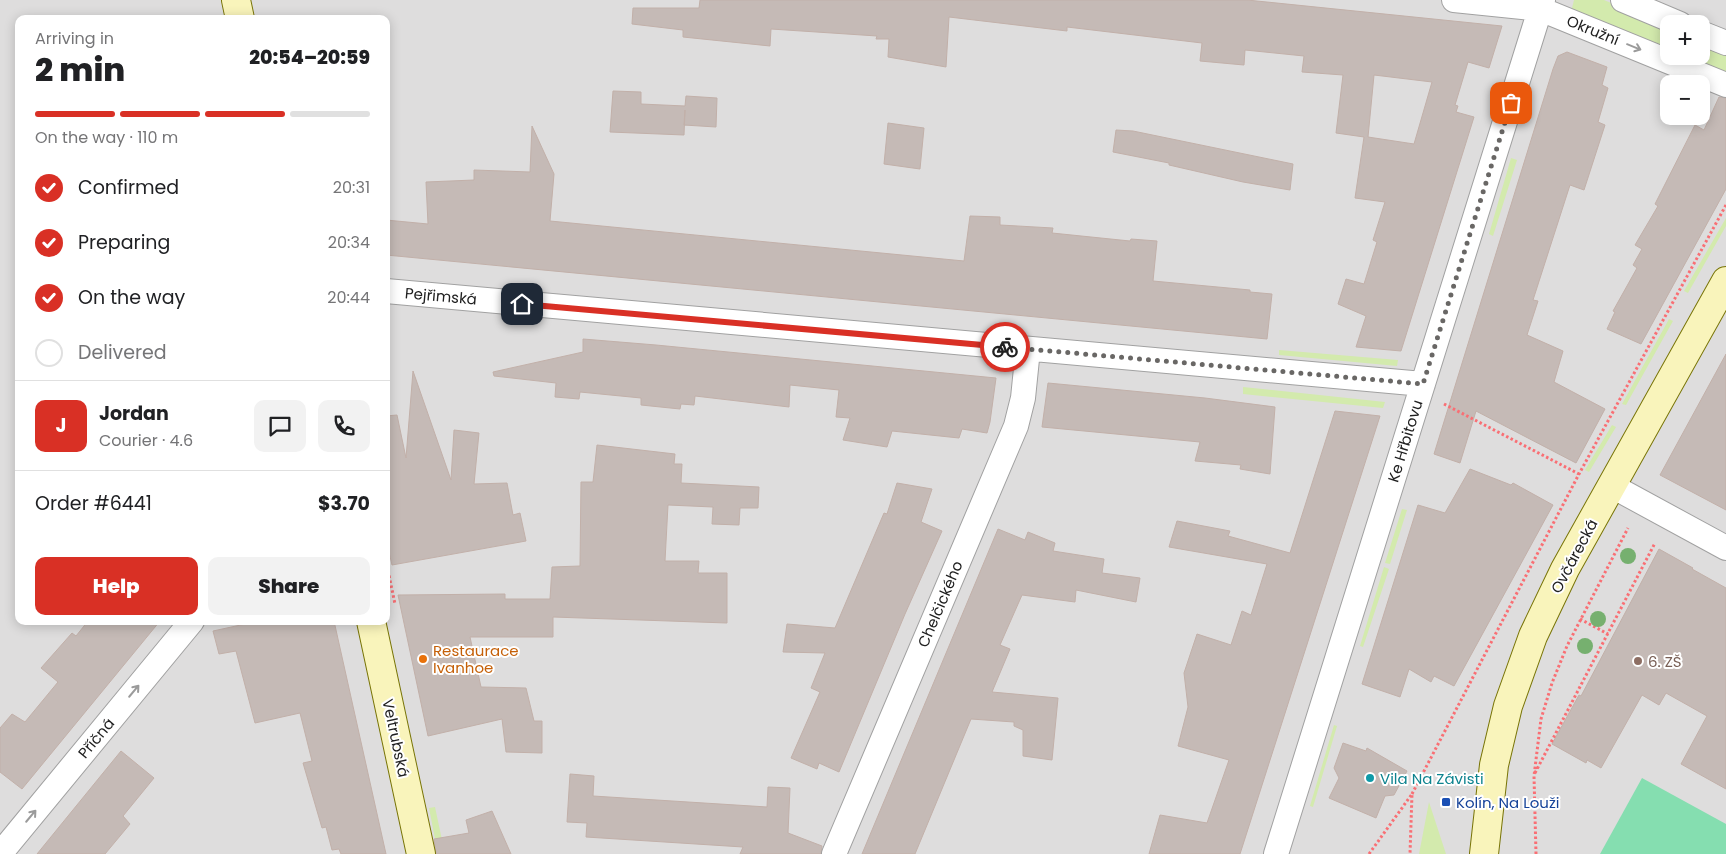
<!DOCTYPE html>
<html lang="en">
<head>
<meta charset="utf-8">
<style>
	:root { --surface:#fff; --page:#f2f2f2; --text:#202124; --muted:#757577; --line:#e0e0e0; --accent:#d93025 }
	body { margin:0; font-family:Poppins,sans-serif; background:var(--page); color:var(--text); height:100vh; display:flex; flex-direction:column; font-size:19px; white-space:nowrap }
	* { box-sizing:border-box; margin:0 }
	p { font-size:16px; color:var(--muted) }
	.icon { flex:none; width:28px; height:28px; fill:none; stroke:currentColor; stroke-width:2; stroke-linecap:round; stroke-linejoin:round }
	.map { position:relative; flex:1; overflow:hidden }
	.drawer { position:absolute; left:15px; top:15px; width:375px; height:610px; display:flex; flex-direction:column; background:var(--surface); border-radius:10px; box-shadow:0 2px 12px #0003 }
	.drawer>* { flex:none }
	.buttons { position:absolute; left:1660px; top:15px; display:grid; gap:10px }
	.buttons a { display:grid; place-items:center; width:50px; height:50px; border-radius:10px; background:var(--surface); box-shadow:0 2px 12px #0003; font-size:25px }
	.pin { position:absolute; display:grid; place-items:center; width:42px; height:42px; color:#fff; margin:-21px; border-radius:10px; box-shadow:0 2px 8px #0006 }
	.courier { position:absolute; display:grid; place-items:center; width:50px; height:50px; margin:-25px; border:4px solid #d93025; border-radius:50%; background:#fff; color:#222; box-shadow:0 1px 6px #0007 }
	.headline em { font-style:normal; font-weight:800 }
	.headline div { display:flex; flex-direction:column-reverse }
	.headline { display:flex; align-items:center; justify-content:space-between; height:85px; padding:0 20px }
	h1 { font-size:32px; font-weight:800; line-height:38px }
	.bar { display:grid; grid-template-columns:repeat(4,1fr); gap:8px 5px; align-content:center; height:60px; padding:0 20px }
	.bar i { height:6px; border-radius:4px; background:var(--line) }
	.bar .on { background:var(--accent) }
	.bar p { grid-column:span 4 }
	.line { display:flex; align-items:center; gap:12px; padding:0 20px; border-top:1px solid var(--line) }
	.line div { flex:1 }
	.round { display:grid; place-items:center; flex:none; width:52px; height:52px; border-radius:10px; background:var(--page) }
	ol { padding:0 20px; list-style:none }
	li { display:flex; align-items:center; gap:15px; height:55px }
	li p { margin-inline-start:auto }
	li .icon { padding:5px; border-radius:50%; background:var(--accent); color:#fff; stroke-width:4 }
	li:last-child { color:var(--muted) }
	li i { width:28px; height:28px; border:2px solid var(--line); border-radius:50% }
	.primary-button { display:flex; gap:10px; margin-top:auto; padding:10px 20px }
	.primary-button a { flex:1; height:58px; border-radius:10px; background:var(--accent); color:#fff; font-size:20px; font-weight:800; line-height:58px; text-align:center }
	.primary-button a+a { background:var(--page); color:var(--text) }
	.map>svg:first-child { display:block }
</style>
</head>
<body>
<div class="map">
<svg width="1726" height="854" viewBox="0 0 1726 854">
	<rect width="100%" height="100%" fill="#f0ece6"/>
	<path fill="#dedddd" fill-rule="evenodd" d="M 0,0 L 1726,0 L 1726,854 L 0,854 ZM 19,19 L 386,19 L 386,621 L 19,621 ZM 1669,24 L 1701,24 L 1701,56 L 1669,56 ZM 1669,84 L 1701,84 L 1701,116 L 1669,116 Z"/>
	<path fill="#d3eaad" d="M 1574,0 L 1604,0 L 1669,27 L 1669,53 L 1571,12 Z
		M 1701,40 L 1726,50 L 1726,75 L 1678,56 L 1701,56 Z
		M 1511,158 L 1517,160 L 1493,236 L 1489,234 Z
		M 1726,218 L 1726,226 L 1688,293 L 1684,291 Z
		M 1669,319 L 1673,321 L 1626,405 L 1622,404 Z
		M 1279,350 L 1398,360 L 1397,366 L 1279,355 Z
		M 1243,387 L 1385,402 L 1383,408 L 1243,394 Z
		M 1612,425 L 1616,427 L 1589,472 L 1585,470 Z
		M 1402,509 L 1407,510 L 1390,564 L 1385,563 Z
		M 1384,567 L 1389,569 L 1363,647 L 1360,646 Z
		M 1334,725 L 1337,726 L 1313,807 L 1310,806 Z
		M 1429,802 L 1446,854 L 1419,854 Z
		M 435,807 L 445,854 L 438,854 L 429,808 Z"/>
	<path fill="#85deb0" d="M 1642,778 L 1726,824 L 1726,854 L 1600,854 Z"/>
	<path fill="#c5bab6" stroke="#c2b0a9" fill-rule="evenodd" d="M 700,0 L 1247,0 L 1502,26 L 1489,68 L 1468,62 L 1455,105 L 1458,106 L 1456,112 L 1474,117 L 1401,351 L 1356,347 L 1366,316 L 1338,304 L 1346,279 L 1364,284 L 1377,242 L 1373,240 L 1385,202 L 1355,198 L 1364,137 L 1336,133 L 1343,75 L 1302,72 L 1304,56 L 1245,50 L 1244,65 L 1200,61 L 1202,43 L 1067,27 L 1067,31 L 949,17 L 946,67 L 888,57 L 889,39 L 876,39 L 877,36 L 771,29 L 770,46 L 683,37 L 683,30 L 632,24 L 633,8 L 699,8 ZM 1374,75 L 1432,82 L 1414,144 L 1368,137 Z
		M 1567,52 L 1607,67 L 1602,85 L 1608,88 L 1598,122 L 1605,125 L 1584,190 L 1570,185 L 1533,300 L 1538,301 L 1527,335 L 1563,351 L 1554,382 L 1605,409 L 1576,463 L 1476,411 L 1460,463 L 1434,454 L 1553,69 L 1558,56 Z
		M 613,91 L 641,92 L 641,104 L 685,106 L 686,96 L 717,98 L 716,127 L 684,125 L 685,110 L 684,135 L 610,132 Z
		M 1719,97 L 1726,98 L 1726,189 L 1641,344 L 1607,329 L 1615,312 L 1613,311 L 1637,268 L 1633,265 L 1642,249 L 1635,245 L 1658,206 L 1655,204 L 1695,125 L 1704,130 Z
		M 888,123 L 924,128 L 920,169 L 884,164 Z
		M 532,126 L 554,174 L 550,221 L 964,261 L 970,216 L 1000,217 L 1000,225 L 1053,228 L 1052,233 L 1130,241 L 1131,239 L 1157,241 L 1153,281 L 1250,290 L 1250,292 L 1272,294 L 1267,339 L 386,255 L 386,220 L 428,224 L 426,182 L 474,180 L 474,170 L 530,172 Z
		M 1116,130 L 1133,131 L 1293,164 L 1290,190 L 1243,182 L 1169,165 L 1169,163 L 1113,152 Z
		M 583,339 L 656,345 L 996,378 L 990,422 L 987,433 L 962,429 L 959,438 L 892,431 L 887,447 L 843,440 L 850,418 L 836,417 L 839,390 L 790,385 L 789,407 L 695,396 L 694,405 L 681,404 L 680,409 L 641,405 L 641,398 L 580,392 L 579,399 L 555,397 L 556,383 L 494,376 L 493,372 L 583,352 Z
		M 1726,354 L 1726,510 L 1660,475 Z
		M 413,371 L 451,480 L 454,430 L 479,433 L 474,484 L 507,483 L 513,515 L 520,513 L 526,541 L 392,565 L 386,539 L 386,416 L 397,415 L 406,458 Z
		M 1048,383 L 1205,398 L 1275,407 L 1270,474 L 1240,469 L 1241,465 L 1195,461 L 1200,442 L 1042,427 Z
		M 1335,411 L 1380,416 L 1240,854 L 1149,854 L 1160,815 L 1207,823 L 1229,760 L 1178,746 L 1188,707 L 1184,673 L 1197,634 L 1231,645 L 1242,611 L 1251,615 L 1267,564 L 1169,547 L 1177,521 L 1230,531 L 1228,536 L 1290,553 Z
		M 597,445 L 675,454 L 674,464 L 682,464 L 681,483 L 759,487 L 758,508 L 740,508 L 739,525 L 712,524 L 713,507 L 668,505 L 665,561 L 699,561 L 698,573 L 727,573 L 727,623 L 553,617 L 553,637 L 470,637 L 481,687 L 526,688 L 534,721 L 542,721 L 542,753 L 506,752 L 502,719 L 428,736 L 398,595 L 505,594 L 505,599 L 550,599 L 552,567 L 580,566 L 581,482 L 593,482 Z
		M 1470,469 L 1511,485 L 1513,483 L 1553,505 L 1454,686 L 1434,676 L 1431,682 L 1409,669 L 1400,697 L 1362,684 L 1418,505 L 1445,513 Z
		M 897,483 L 932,489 L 921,522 L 942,531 L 905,614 L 839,772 L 819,763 L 817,769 L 791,758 L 820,692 L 811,688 L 825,653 L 783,652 L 787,624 L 835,628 L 884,513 L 887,514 Z
		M 998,529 L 1025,540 L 1028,532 L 1055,543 L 1053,551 L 1104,559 L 1102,573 L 1140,578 L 1136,602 L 1076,590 L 1075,602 L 1022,595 L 1000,645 L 1010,649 L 992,692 L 1058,698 L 1052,760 L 1023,756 L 1023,730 L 1014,726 L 1014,722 L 971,719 L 915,854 L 862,854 Z
		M 1659,549 L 1693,568 L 1692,569 L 1726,588 L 1726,789 L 1681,764 L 1707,716 L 1666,693 L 1659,705 L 1642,695 L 1601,768 L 1587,760 L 1586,763 L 1552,744 L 1579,695 L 1581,696 Z
		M 88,621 L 160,621 L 22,789 L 0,772 L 0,728 L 12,714 L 25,722 L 58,682 L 41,668 L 72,633 L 76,636 Z
		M 259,621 L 334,621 L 386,854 L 341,854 L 339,849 L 332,850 L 326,827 L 322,828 L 303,763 L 312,761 L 300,713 L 255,723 L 236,651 L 219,654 L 213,631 Z
		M 1343,743 L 1366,751 L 1367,748 L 1407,771 L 1394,795 L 1385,796 L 1376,818 L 1329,798 L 1339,778 L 1334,768 Z
		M 121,751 L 154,778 L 123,816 L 130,824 L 105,854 L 37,854 Z
		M 570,774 L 594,776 L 593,796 L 767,807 L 768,787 L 790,788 L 788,833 L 822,846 L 821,854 L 740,854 L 743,847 L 586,837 L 587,823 L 567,822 Z
		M 492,811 L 511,854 L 436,854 L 434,839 L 469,833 L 466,820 Z"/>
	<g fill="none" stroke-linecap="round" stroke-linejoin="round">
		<g stroke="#a1a1a1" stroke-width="26">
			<path id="street" d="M 1454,0 L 1540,9 L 1726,85
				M 1623,0 L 1680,24
				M 1701,33 L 1726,43
				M 386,291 L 1423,384
				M 1612,486 L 1726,548
				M 0,854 L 192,621
				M 834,854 L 1016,426 L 1023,398 L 1028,349
				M 1276,854 L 1543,0"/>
		</g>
		<g stroke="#787406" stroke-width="30">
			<path id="secondary" d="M 236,0 L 240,19
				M 371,621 L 421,854
				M 1484,854 L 1494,765 L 1508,706 L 1533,636 L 1565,569 L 1726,281"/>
		</g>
		<path stroke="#f96f74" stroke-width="3" stroke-dasharray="2.5 2.5" stroke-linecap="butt" d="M 1444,404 L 1579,474
			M 386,561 L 395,604
			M 1580,619 L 1608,634
			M 1535,773 L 1655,543
			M 1412,794 L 1579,474 L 1726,205
			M 1369,854 L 1412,794 L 1410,854
			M 1536,854 L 1534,776 L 1541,719 L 1552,683 L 1567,646 L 1628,528"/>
		<use href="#street" stroke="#fff" stroke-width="24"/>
		<use href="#secondary" stroke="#f9f4bb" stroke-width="28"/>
	</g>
	<g fill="#76b06f">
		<circle cx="1628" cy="556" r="8"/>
		<circle cx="1598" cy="619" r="8"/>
		<circle cx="1585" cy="646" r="8"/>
	</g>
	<defs><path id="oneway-shaft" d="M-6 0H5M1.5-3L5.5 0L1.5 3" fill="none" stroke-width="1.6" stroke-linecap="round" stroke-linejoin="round" transform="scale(1.25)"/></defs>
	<g stroke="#9b9b9b">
		<use href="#oneway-shaft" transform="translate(1634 47) rotate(22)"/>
		<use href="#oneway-shaft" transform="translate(134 691) rotate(-50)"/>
		<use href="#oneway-shaft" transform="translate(31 816) rotate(-50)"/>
	</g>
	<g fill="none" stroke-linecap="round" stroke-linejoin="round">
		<path stroke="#696765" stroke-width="5" stroke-dasharray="0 9" d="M 1005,347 L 1423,384 L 1511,103"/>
		<path stroke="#d93025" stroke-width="6" d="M 522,304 L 1005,347"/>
	</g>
	<circle fill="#e8710a" stroke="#fff" stroke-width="2" cx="423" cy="659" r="5"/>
	<circle fill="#8d6e63" stroke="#fff" stroke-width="2" cx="1638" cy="661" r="5"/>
	<circle fill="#0f9aa8" stroke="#fff" stroke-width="2" cx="1370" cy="778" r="5"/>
	<rect fill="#1a4fb4" stroke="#fff" stroke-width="2" x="1441" y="797" width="10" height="10" rx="2.5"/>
	<g text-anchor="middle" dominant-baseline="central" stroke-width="4" stroke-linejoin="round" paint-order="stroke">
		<g font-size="15" fill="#202020" stroke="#fff">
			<text transform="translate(1593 30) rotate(22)">Okružní</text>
			<text transform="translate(441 296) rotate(5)">Pejřimská</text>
			<text transform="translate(1405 441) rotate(-73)">Ke Hřbitovu</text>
			<text transform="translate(1574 556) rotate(-62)">Ovčárecká</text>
			<text transform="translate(940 604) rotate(-67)">Chelčického</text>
			<text transform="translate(96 738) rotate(-50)">Příčná</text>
			<text transform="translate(396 738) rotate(78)">Veltrubská</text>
		</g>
		<g font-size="15" fill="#c56008" stroke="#fff" text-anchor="start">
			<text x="433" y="650">Restaurace<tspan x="433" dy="17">Ivanhoe</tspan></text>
		</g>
		<g font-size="15" fill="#785e54" stroke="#fff" text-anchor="start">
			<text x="1648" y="661">6. ZŠ</text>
		</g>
		<g font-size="15" fill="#0d838f" stroke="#fff" text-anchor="start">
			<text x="1380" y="778">Vila Na Závisti</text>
		</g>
		<g font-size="15" fill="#164399" stroke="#fff" text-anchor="start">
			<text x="1456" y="802">Kolín, Na Louži</text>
		</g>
	</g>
</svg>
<div class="buttons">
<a>+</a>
<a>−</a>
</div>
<div class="pin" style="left:1511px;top:103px;background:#ea580c"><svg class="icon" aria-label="bag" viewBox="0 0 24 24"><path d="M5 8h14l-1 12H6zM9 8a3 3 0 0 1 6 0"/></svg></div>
<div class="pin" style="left:522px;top:304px;background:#1f2937"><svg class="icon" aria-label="home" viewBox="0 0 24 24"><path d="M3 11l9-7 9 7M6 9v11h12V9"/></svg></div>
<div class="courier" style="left:1005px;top:347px"><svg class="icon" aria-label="bike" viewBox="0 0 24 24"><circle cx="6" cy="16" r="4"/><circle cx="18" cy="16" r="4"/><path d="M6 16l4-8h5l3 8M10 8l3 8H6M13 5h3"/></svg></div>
<section class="drawer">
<div class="headline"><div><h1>2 min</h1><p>Arriving in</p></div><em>20:54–20:59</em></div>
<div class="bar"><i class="on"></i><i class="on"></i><i class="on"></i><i></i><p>On the way · 110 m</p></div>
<ol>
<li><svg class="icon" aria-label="check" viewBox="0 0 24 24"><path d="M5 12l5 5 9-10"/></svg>Confirmed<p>20:31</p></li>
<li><svg class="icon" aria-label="check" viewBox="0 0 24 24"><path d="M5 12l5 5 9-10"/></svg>Preparing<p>20:34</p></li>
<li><svg class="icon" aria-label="check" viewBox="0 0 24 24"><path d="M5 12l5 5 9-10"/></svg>On the way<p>20:44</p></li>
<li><i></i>Delivered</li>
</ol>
<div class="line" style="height:90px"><b class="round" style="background:var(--accent);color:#fff">J</b><div><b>Jordan</b><p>Courier · 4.6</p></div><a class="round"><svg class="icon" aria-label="chat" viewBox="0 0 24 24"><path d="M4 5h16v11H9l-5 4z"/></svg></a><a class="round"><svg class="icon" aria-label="phone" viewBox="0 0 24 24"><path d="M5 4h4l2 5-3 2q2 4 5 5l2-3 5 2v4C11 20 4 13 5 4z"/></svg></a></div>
<div class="line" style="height:65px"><div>Order #6441</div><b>$3.70</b></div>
<div class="primary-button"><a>Help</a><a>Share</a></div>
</section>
</div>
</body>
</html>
